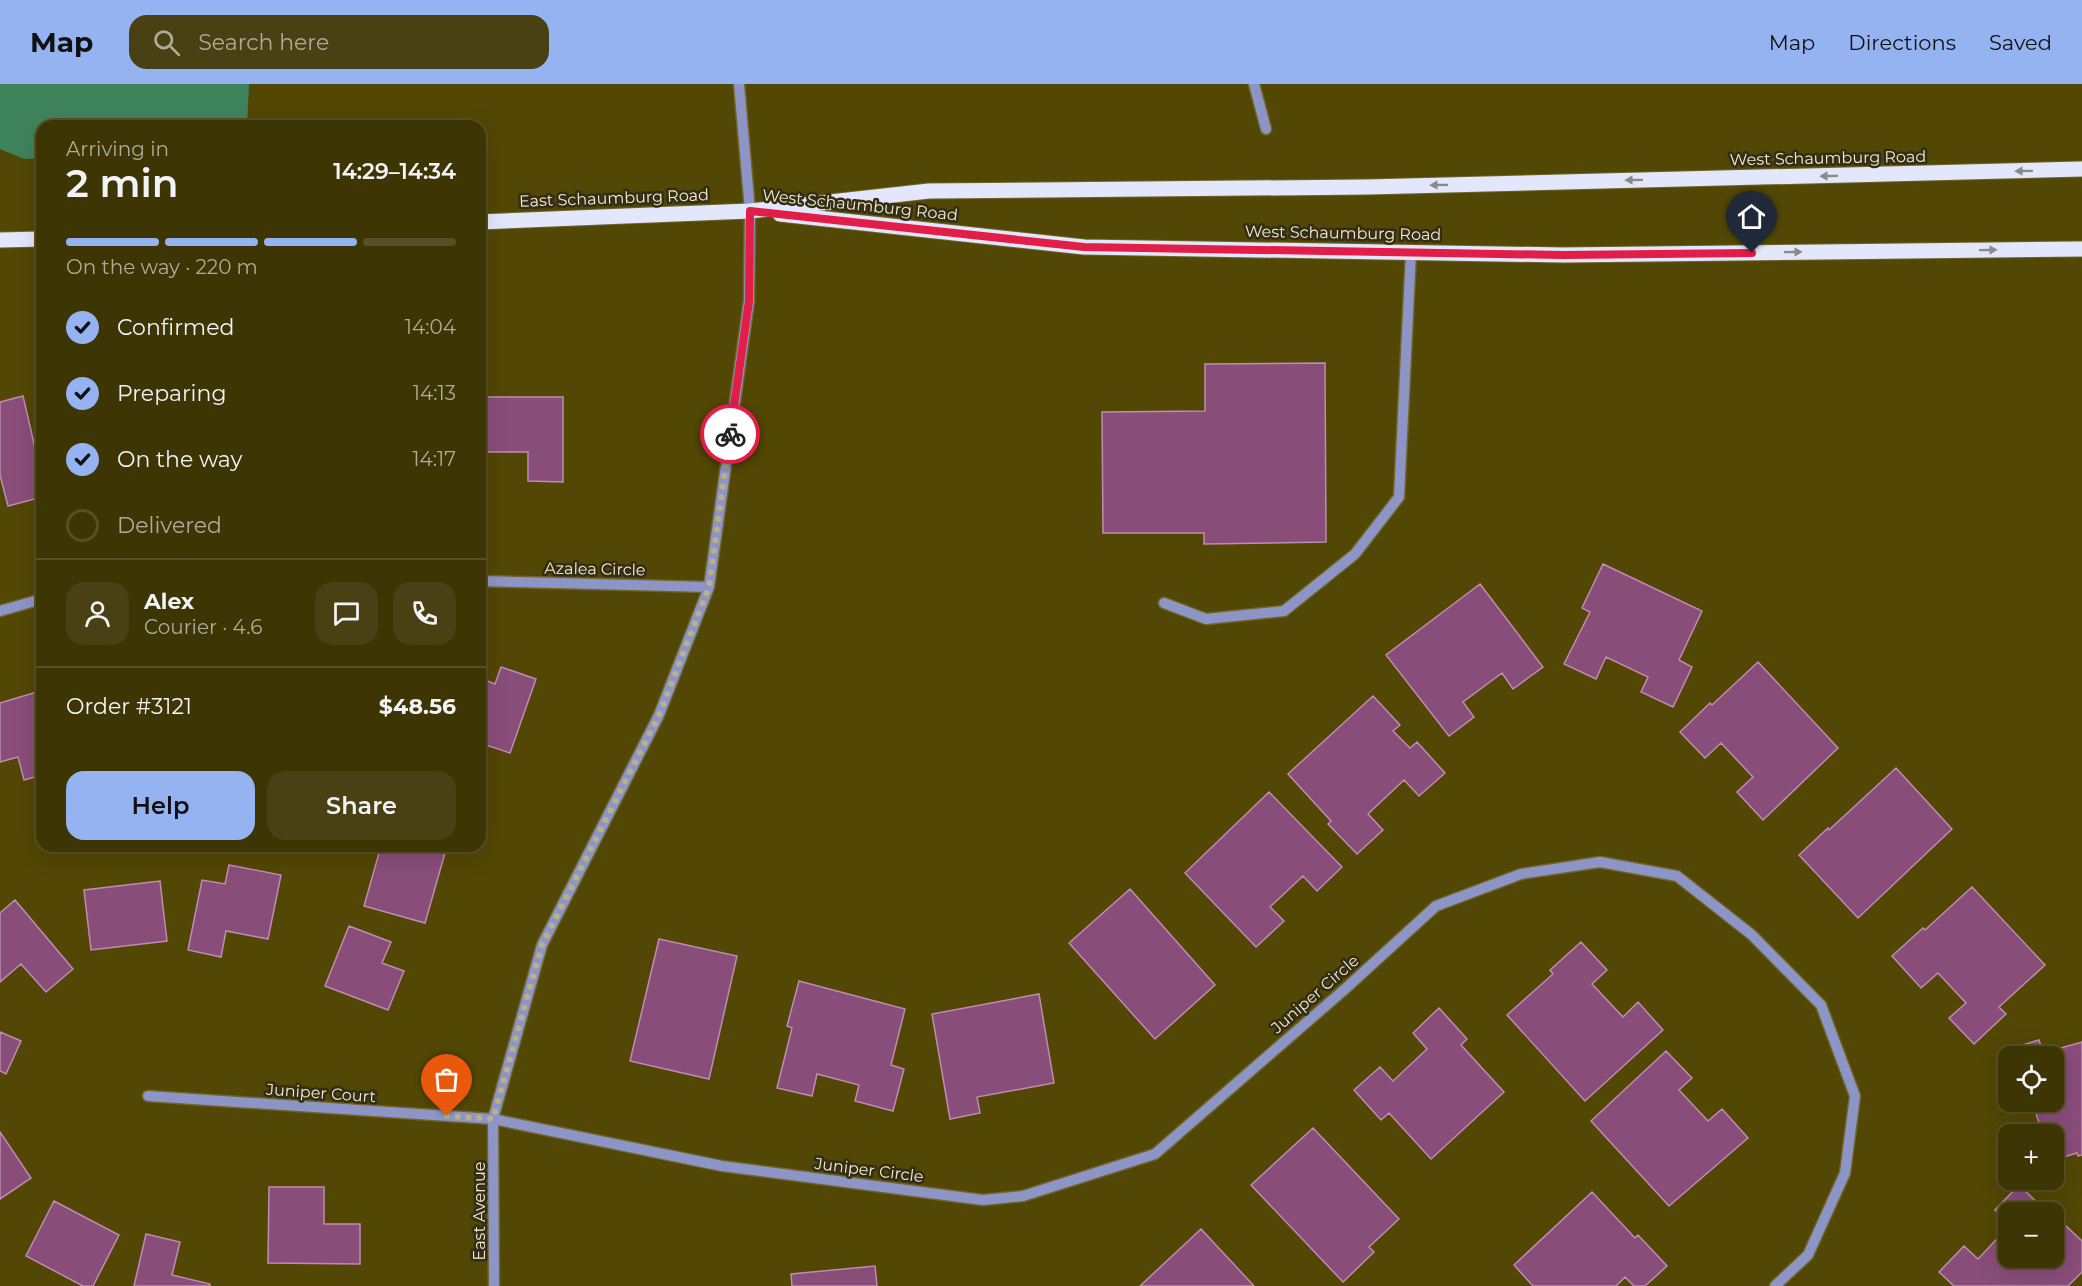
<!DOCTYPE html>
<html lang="en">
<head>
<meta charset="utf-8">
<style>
	:root { --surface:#3e3504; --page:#494013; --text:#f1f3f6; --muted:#adab9a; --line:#575026; --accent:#95b2f1 }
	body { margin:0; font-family:Montserrat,sans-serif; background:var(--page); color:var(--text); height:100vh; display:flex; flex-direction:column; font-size:22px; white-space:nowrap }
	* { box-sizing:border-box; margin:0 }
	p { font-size:20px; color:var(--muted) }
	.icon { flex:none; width:33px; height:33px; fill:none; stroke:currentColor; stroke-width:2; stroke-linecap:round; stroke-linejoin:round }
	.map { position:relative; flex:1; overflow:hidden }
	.drawer { position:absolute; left:36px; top:36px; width:450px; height:732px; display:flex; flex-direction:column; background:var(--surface); border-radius:18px; box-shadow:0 6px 24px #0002,0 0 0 2px var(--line) }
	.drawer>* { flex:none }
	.fabs { position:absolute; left:1998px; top:962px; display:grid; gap:12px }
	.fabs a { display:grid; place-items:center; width:66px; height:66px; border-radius:12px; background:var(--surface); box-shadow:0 6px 24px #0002,0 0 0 2px var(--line); font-size:30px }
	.pin { position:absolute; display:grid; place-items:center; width:51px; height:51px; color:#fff; margin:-62px -26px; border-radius:50% 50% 50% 0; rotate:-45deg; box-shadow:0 0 6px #0007 }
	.pin .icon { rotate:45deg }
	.courier { position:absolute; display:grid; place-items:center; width:60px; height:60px; margin:-30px; border:4px solid #e11d48; border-radius:50%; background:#fff; color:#222; box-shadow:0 2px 8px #0007 }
	.headline em { font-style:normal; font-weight:600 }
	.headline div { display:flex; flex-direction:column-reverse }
	.headline { display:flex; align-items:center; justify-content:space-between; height:102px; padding:0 30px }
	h1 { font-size:39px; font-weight:600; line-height:45px }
	.bar { display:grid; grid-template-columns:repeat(4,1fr); gap:9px 6px; align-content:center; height:72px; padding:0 30px }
	.bar i { height:8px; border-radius:4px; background:var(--line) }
	.bar .current { background:var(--accent) }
	.bar p { grid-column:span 4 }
	.line { display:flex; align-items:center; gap:15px; padding:0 30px; border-top:2px solid var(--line) }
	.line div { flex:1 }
	.round { display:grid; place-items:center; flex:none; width:63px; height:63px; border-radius:18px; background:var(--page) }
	ol { padding:0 30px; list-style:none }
	li { display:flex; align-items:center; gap:18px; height:66px }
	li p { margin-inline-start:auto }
	li .icon { padding:6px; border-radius:50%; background:var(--accent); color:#111; stroke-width:4 }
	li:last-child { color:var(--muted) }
	li i { width:33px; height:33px; border:3px solid var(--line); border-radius:50% }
	.action { display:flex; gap:12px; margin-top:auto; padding:12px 30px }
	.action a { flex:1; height:69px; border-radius:18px; background:var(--accent); color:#111; font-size:24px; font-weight:600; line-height:69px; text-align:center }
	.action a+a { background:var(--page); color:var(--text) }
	header { display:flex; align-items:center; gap:36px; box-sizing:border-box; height:84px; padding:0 30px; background:var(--accent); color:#111 }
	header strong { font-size:28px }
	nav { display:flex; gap:33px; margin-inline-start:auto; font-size:21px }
	.search { width:420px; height:54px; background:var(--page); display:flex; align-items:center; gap:15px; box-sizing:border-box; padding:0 21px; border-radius:18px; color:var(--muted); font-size:22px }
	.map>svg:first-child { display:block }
</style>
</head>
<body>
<header>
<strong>Map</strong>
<div class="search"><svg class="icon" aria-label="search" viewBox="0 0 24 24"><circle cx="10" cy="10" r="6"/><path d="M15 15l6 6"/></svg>Search here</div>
<nav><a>Map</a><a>Directions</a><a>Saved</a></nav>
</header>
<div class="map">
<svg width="2082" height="1202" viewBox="0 0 2082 1202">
	<rect width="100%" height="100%" fill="#534705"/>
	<path fill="#3f835d" d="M 0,0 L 249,0 L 247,42 L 42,42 L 42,74 L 24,75 L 0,65 Z"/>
	<path fill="#894d7a" stroke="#bf8cb1" stroke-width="1.5" d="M 1325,279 L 1326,458 L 1204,460 L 1204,449 L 1103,449 L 1102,328 L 1205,327 L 1205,280 Z
		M 23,312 L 42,394 L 42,413 L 8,422 L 0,391 L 0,318 Z
		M 482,313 L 563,313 L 563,398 L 528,397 L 528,368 L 482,368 Z
		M 1603,480 L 1702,527 L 1679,576 L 1692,583 L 1673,623 L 1641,608 L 1648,593 L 1606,573 L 1596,595 L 1564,580 L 1590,528 L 1582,524 Z
		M 1480,500 L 1543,583 L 1513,605 L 1502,589 L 1463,618 L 1474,633 L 1449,652 L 1386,571 Z
		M 1758,578 L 1838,664 L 1763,736 L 1737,708 L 1753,693 L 1721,659 L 1705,674 L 1680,648 L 1710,619 L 1712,621 Z
		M 501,583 L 536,595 L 510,669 L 480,659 L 480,594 L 495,600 Z
		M 40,607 L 42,691 L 24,696 L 18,673 L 0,678 L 0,619 Z
		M 1373,612 L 1400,641 L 1393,647 L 1410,664 L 1417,658 L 1445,689 L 1419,712 L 1404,696 L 1368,730 L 1383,746 L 1357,770 L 1328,740 L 1331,737 L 1288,690 Z
		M 1896,684 L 1952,745 L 1858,834 L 1799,771 L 1828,744 L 1829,746 Z
		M 1269,708 L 1342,783 L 1317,807 L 1303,792 L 1270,823 L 1284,837 L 1256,863 L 1185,789 Z
		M 381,762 L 419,762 L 445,769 L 425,839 L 364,822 Z
		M 229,781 L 281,791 L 268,855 L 226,847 L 221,873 L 188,866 L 202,796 L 225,800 Z
		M 160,797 L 167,857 L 91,866 L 84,806 Z
		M 1972,803 L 2045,881 L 1999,923 L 2006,930 L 1974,960 L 1949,934 L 1966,919 L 1938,889 L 1921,904 L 1892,872 L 1923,844 L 1925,846 Z
		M 1130,805 L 1215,901 L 1155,955 L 1069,859 Z
		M 15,816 L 73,885 L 46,908 L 21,880 L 0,898 L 0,829 Z
		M 349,842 L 391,858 L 382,879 L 404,887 L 388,926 L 325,902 Z
		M 659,855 L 737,872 L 709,995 L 630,977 Z
		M 1581,858 L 1607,886 L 1592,900 L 1623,933 L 1638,918 L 1663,946 L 1585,1017 L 1507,931 L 1553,890 L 1550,886 Z
		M 799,897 L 905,925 L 891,981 L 904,985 L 893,1027 L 855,1017 L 859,1001 L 817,990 L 812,1012 L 777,1004 L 792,944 L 787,942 Z
		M 1039,910 L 1054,999 L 977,1013 L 980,1029 L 950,1035 L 932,930 Z
		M 1439,924 L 1467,955 L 1461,961 L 1504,1008 L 1431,1075 L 1389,1029 L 1381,1036 L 1354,1006 L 1380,983 L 1393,997 L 1427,965 L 1413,949 Z
		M 0,948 L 21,957 L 6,990 L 0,987 Z
		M 2039,956 L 2043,969 L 2082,958 L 2082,1071 L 2078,1072 L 2077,1069 L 2054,1076 L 2054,1050 L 2016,1050 L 2040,1042 L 2032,1017 L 2054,1017 L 2054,972 L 2008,972 L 2008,1001 L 1999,968 Z
		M 1666,967 L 1692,994 L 1679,1006 L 1708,1037 L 1722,1025 L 1748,1054 L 1669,1122 L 1591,1037 Z
		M 1313,1044 L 1399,1135 L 1369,1163 L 1374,1168 L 1343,1198 L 1251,1101 Z
		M 0,1048 L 31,1094 L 0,1115 Z
		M 2019,1101 L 2047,1128 L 2008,1128 L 2008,1139 L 1995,1126 Z
		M 269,1103 L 324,1103 L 324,1140 L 360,1140 L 360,1180 L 268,1179 Z
		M 1592,1108 L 1635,1154 L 1638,1151 L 1667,1182 L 1645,1202 L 1634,1202 L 1625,1193 L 1616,1202 L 1533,1202 L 1514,1181 Z
		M 54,1117 L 119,1151 L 93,1202 L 83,1202 L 26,1172 Z
		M 2054,1134 L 2063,1144 L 2065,1141 L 2082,1157 L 2082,1188 L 2068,1202 L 1954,1202 L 1939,1188 L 1964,1162 L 1978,1175 L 2008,1143 L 2008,1173 L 2054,1173 Z
		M 1201,1145 L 1254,1202 L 1140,1202 Z
		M 146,1150 L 180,1158 L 172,1191 L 210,1200 L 210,1202 L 134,1202 Z
		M 875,1182 L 877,1202 L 792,1202 L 791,1190 Z"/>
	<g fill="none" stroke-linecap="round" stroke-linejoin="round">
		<g stroke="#6f6429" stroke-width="13">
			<path id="minor" d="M 1254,0 L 1266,45
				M 480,497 L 709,503
				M 1164,519 L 1206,535 L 1284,527 L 1355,470 L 1399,413 L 1411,168
				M 0,527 L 42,515
				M 148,1012 L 493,1035 L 722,1082 L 983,1116 L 1023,1112 L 1155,1070 L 1345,905 L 1436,822 L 1521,790 L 1600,778 L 1677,792 L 1752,851 L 1821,921 L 1855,1012 L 1845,1089 L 1808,1171 L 1775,1202
				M 494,1202 L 493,1035 L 542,861 L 659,631 L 709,503 L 749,217 L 750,127 L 739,0"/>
		</g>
		<g stroke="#6f6429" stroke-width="17">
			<path id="major" d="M 780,130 L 1084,163 L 1563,171 L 2082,165
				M 480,138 L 750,127 L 929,107 L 1367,103 L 2082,85
				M 0,156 L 42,155"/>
		</g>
		<use href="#minor" stroke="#8d95c6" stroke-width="10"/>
		<use href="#major" stroke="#e3e7fb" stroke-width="15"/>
	</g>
	<defs><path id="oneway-solid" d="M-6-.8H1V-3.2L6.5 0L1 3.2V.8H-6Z" transform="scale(1.5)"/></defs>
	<g fill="#8b8a88">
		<use href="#oneway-solid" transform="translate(2024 87) rotate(179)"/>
		<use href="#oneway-solid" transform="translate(1829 92) rotate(179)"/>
		<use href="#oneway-solid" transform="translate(1634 96) rotate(179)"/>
		<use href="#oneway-solid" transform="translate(1439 101) rotate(179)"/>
		<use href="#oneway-solid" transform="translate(1988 166) rotate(-1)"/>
		<use href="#oneway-solid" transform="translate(1793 168) rotate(-1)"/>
	</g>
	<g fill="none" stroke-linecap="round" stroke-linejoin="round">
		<path stroke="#bab186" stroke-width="6" stroke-dasharray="0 10.8" d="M 447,1032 L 493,1035 L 542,861 L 659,631 L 709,503 L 730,350"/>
		<path stroke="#e11d48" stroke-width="8" d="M 730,350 L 749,217 L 750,127 L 1084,163 L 1563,171 L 1752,169"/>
	</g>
	<g text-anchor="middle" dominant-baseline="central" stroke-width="5" stroke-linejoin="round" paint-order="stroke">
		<g font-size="16" fill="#f1eacc" stroke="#332d15">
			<text transform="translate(1828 74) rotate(-1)">West Schaumburg Road</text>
			<text transform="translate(614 114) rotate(-2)">East Schaumburg Road</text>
			<text transform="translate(860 121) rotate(6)">West Schaumburg Road</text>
			<text transform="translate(1343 149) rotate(1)">West Schaumburg Road</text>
			<text transform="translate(595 485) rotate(1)">Azalea Circle</text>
			<text transform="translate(1315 910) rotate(-41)">Juniper Circle</text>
			<text transform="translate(321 1009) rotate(4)">Juniper Court</text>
			<text transform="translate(869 1086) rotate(7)">Juniper Circle</text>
			<text transform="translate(479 1127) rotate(-90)">East Avenue</text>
		</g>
	</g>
</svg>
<div class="fabs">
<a><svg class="icon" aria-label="locate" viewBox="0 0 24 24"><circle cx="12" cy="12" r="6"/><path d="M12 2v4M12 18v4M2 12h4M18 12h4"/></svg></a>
<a>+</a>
<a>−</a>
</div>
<div class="pin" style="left:447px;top:1032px;background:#ea580c"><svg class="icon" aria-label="bag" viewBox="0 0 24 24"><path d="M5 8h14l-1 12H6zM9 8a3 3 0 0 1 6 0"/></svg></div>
<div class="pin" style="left:1752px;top:169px;background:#1f2937"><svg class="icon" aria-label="home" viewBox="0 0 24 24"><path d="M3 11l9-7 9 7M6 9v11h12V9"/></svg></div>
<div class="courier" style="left:730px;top:350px"><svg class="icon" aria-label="bike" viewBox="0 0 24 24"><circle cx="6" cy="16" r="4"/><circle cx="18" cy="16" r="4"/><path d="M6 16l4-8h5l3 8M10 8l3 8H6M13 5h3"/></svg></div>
<section class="drawer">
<div class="headline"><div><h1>2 min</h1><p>Arriving in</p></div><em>14:29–14:34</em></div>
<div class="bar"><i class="current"></i><i class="current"></i><i class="current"></i><i></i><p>On the way · 220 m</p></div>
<ol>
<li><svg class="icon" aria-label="check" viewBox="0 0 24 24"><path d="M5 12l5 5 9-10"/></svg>Confirmed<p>14:04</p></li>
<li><svg class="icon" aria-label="check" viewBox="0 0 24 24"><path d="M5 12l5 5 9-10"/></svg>Preparing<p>14:13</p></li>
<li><svg class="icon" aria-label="check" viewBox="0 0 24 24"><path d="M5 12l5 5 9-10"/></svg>On the way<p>14:17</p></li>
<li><i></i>Delivered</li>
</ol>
<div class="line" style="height:108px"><a class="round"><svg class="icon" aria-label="person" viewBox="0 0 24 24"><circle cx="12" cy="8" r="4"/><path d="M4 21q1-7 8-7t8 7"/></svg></a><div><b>Alex</b><p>Courier · 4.6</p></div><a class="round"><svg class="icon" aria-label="chat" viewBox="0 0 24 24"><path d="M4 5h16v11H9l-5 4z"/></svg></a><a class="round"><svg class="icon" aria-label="phone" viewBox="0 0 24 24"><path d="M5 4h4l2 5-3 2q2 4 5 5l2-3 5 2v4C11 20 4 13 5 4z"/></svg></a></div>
<div class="line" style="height:78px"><div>Order #3121</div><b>$48.56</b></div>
<div class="action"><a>Help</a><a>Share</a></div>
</section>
</div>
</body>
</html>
